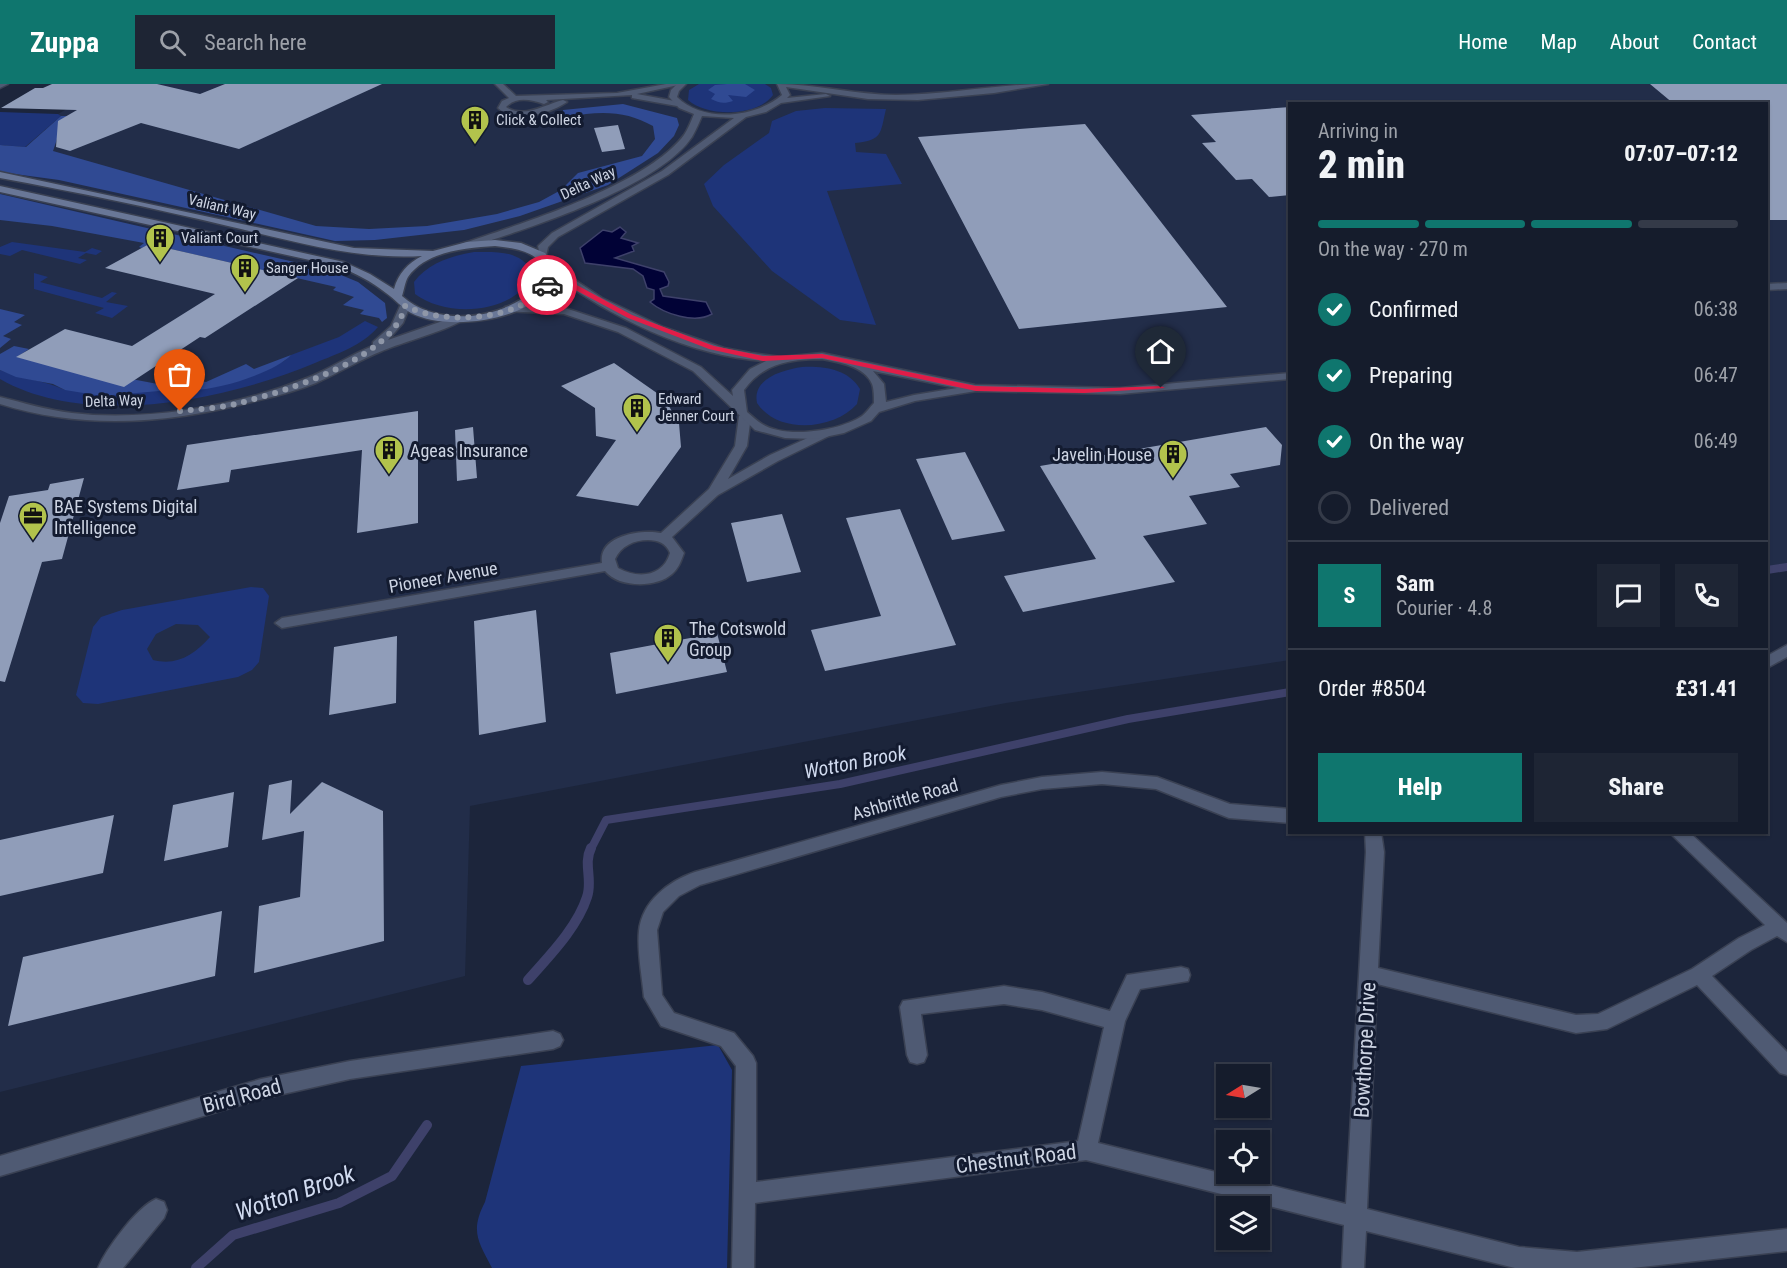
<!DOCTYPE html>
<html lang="en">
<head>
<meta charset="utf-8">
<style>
	:root { --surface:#151c2c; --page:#1e2534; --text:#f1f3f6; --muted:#9da1a9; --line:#343a48; --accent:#0f766e }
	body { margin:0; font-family:"Roboto Condensed",sans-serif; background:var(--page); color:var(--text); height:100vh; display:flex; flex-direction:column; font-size:22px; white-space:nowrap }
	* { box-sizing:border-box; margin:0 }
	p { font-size:20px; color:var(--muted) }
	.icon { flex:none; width:33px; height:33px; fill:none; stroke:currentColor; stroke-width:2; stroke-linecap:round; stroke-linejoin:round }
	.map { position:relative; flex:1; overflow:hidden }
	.panel { position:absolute; left:1288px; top:18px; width:480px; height:732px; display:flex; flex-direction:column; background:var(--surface); border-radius:0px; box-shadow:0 2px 4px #0004,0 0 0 2px var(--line) }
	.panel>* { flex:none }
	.needle { width:39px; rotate:259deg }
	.buttons { position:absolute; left:1216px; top:980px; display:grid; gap:12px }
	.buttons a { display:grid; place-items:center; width:54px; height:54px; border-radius:0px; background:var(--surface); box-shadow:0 2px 4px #0004,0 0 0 2px var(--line); font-size:30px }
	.pin { position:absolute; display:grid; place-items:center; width:51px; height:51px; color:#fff; margin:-62px -26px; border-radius:50% 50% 50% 0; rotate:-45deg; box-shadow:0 0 6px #0007 }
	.pin .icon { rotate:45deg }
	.courier { position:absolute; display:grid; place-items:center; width:60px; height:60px; margin:-30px; border:4px solid #e11d48; border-radius:50%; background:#fff; color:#222; box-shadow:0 2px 8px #0007 }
	.head em { font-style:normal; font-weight:800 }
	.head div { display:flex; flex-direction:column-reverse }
	.head { display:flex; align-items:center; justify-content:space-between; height:102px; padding:0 30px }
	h1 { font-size:39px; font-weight:800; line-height:45px }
	.bar { display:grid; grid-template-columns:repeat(4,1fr); gap:9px 6px; align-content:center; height:72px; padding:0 30px }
	.bar i { height:8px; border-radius:4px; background:var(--line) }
	.bar .active { background:var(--accent) }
	.bar p { grid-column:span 4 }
	.line { display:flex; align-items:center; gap:15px; padding:0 30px; border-top:2px solid var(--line) }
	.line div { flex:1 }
	.round { display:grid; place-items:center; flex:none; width:63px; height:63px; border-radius:0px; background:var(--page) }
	ol { padding:0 30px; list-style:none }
	li { display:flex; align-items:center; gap:18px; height:66px }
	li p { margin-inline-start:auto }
	li .icon { padding:6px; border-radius:50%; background:var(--accent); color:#fff; stroke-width:4 }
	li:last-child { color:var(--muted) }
	li i { width:33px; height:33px; border:3px solid var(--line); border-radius:50% }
	.action { display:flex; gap:12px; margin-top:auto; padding:12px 30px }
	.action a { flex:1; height:69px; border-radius:0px; background:var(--accent); color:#fff; font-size:24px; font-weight:800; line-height:69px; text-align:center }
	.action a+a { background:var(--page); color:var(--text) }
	header { display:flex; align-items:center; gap:36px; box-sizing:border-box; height:84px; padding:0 30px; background:var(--accent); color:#fff }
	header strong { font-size:28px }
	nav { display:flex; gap:33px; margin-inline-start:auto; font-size:21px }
	.search { width:420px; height:54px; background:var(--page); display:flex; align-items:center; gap:15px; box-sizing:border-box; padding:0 21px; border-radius:0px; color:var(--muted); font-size:22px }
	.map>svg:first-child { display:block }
</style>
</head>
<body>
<header>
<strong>Zuppa</strong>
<div class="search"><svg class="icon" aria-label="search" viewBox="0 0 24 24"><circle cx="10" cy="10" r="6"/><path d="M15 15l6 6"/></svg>Search here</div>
<nav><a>Home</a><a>Map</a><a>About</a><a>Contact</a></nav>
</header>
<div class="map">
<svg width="1787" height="1184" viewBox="0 0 1787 1184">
	<rect width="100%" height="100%" fill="#1c253b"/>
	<path fill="#222d49" d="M 108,0 L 1787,0 L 1787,483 L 1767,486 L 1767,20 L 1290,20 L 1290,576 L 1006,619 L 470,722 L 465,892 L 0,1008 L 0,65 Z"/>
	<path fill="#1e3479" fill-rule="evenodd" d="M 699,0 L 765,0 L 771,4 L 773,11 C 758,33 706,33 688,16 L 689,6 Z
		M 825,24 L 886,25 C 880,50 883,56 855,59 L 856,68 L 886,70 L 902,100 L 827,107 L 876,241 L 840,236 L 772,187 L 713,122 L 704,100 L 724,81 L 769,49 L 772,37 L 796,27 Z
		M 0,28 L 58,30 L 61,32 L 25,63 L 0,61 Z
		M 12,158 L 85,168 L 92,164 L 102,167 L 96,171 L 86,169 L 78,174 L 87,176 L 80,180 L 22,166 L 10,172 L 0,170 L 0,163 Z
		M 474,168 C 500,168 519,166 534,189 C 516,230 448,235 415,210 L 414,198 C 428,179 451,172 474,168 Z
		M 34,189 L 48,193 L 40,198 L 102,214 L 112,208 L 117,209 L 106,218 L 128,222 L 112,234 L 95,229 L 104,224 L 34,205 Z
		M 365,237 L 378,243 C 363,261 337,270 315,279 C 227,316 87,345 0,295 L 0,286 C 21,295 45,296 65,306 L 182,305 L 192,307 L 238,297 L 284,277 L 291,271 L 339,253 Z
		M 802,283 C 824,282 848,285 860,305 L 857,320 C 834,346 778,351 757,319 C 752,294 783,286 802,283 Z
		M 251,503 L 263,504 L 269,512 L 259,578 L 252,586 L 238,593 L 98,620 L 83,619 L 76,611 L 93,543 L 101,533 L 122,526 ZM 176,540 L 198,541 L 210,553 C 194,571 177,582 153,576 L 147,565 L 156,550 Z
		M 718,961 L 732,986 L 727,1184 L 492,1184 C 478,1157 470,1147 485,1118 L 521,982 Z"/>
	<path fill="#304a93" d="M 727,0 L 745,0 L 755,6 L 746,13 L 728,11 L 733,17 C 724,20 719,19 711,15 L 715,10 L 708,6 L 715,1 Z
		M 623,20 L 677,34 L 679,41 L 674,52 L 658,69 L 608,101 L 520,132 L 464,146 L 375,156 L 335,157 L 59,96 L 0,88 L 0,61 L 26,63 L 61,32 L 76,32 L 57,55 L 53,67 L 316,142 L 369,145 L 427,142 L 497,130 L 539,118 L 561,106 L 578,89 L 642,72 L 655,55 L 653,42 C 632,30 611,27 586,30 C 578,31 571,35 563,35 L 563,26 Z
		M 0,110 L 329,186 L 358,198 L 385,219 L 387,234 L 382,238 L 379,234 L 360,230 L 364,226 L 343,221 L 354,213 L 333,206 L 336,203 L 149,160 L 142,164 L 139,163 L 144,159 L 52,142 L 0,136 Z
		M 0,225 L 25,231 L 14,238 L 22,241 L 3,252 L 11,255 L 0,264 Z
		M 14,262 L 29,265 L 17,273 L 168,302 L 172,299 L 182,301 L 191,295 L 206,298 L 246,280 L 254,285 L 291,271 C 275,289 206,311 182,305 L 102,312 L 65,306 L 53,300 L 16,293 L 0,286 L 0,270 Z"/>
	<path fill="#010236" stroke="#3e416a" stroke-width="1.5" d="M 620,143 L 626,148 L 621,154 L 638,159 L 632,162 L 634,167 L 615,174 L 664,188 L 669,198 L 668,202 L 660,205 L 663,212 L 706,218 L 712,230 C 695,240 664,230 650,218 L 654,215 L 654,206 L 647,204 L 643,192 L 633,185 L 585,179 L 580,164 L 603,146 L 612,148 Z"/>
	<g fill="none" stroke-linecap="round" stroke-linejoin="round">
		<path stroke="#3e416a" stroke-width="8" d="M 1767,486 L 1787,483
			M 591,765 L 606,736 L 840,700 L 1128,635 L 1290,608"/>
		<path stroke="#3e416a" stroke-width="10" d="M 528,896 C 549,872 577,844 587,813 C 593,796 583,780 591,764
			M 196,1184 L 233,1151 L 339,1119 L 392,1092 L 427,1041"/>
	</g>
	<path fill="#909db9" d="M 52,0 L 157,0 L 200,10 L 225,0 L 382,0 L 239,65 L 141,39 L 70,67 L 56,63 L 58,37 L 77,26 L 1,24 L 35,4 L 43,4 Z
		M 1650,0 L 1787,0 L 1787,136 L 1767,136 L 1767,20 L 1674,20 Z
		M 1290,23 L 1290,111 L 1269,113 L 1252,95 L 1236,96 L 1202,59 L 1216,58 L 1191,31 Z
		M 1085,40 L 1227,223 L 1019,245 L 918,53 Z
		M 618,41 L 625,65 L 602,68 L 594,44 Z
		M 149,160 L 298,194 L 205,254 L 200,253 L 124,303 L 16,273 L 65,245 L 132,262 L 215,210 L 105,184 Z
		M 614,279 L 664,314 L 679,339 L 681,363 L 638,422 L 576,412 L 616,356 L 596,352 L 595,324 L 561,302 Z
		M 418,327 L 418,439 L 357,449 L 362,366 L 231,386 L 229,398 L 177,406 L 187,361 Z
		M 473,343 L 477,394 L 457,397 L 455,346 Z
		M 1266,343 L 1282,361 L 1280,381 L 1230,390 L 1240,403 L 1189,412 L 1207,440 L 1143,452 L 1175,498 L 1023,528 L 1004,492 L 1096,475 L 1040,382 Z
		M 965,368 L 1005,447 L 952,456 L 916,375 Z
		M 84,394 L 62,475 L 42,478 L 5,598 L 0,597 L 0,439 L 9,412 L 48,406 L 50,400 Z
		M 900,425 L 956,561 L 825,587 L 811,546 L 881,532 L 846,434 Z
		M 782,430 L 801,488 L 747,498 L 731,439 Z
		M 536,526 L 546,638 L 479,651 L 474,537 Z
		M 717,549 L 727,588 L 616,610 L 610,569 Z
		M 397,552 L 396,619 L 329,631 L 334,563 Z
		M 292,696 L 290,730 L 322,698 L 383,727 L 384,857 L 254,889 L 259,822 L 300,813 L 304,747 L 262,756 L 269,701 Z
		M 234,708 L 228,763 L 164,777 L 173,721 Z
		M 114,731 L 103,789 L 0,812 L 0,756 Z
		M 222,827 L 215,892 L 8,942 L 23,873 Z"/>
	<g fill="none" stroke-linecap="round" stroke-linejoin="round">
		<g stroke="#3a4153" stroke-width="3">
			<path id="minor" d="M 495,0 L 503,0 L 516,12 L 617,9 L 666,0 L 683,0 L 637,10 L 680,18 L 680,22 L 677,22 L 632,14 L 632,11 L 546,16 L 548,18 L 544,20 C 531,16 517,12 506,23 C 524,35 546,20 563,16 L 567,18 C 549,30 515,40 498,24 L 502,17 L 509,14 Z
				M 745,328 L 751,332 L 747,362 L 728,395 L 770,371 L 823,347 L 831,347 L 833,350 L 778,377 L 718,411 L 672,453 L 684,469 C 681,477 679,484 672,490 C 656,504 619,504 605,487 L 282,544 L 275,539 L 282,534 L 602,479 C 598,451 642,445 661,449 L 709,405 L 735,362 L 739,332 ZM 648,456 C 658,456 666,459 670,469 C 663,493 638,495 618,484 L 615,475 C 621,462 634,456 648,456 Z
				M 1787,561 L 1787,573 L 1767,584 L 1767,572 Z
				M 1102,688 L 1157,693 L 1230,720 L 1290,725 L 1290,739 L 1229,734 L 1156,705 L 1102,700 L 1042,705 L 1001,713 L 700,801 L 679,812 L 663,828 L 657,846 L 662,911 L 674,929 L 734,949 L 753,972 L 756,979 L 756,1098 L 1078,1057 L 1104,943 L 1042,926 L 1004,920 L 921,930 L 927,971 L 924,978 L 917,980 L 910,978 L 907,971 L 900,923 L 903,917 L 1004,902 L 1042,908 L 1110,927 L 1127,891 L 1181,883 L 1188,885 L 1190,891 L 1188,897 L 1140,905 L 1125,937 L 1098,1059 L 1346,1120 L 1366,768 L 1365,748 L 1381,748 L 1384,768 L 1378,884 L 1576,931 L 1598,930 L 1692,885 L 1739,854 L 1765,841 L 1669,748 L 1689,748 L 1787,839 L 1787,858 L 1777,852 L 1751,866 L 1712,892 L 1787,968 L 1787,991 L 1780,989 L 1697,901 L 1607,945 L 1576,949 L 1377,900 L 1367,1125 L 1519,1163 L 1577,1168 L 1787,1145 L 1787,1167 L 1632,1184 L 1515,1184 L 1366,1147 L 1364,1184 L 1342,1184 L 1344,1141 L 1086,1076 L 755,1119 L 754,1184 L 732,1184 L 736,982 L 721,962 L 661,942 L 644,913 C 642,892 637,867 639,847 C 642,817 669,797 695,788 L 1001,701 L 1042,693 Z
				M 553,947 L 560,950 L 563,956 L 560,962 L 553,965 L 350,995 L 261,1015 L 0,1092 L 0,1072 L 261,995 L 350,977 Z
				M 156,1115 L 164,1118 L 167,1126 L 164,1134 L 123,1184 L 98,1184 C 106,1165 137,1123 156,1115 Z"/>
		</g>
		<g stroke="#3a4153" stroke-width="3">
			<path id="tertiary" d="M 0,0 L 8,0 L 0,4 Z
				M 677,0 L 686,0 L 679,7 L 677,13 C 703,39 755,34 782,11 L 777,0 C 817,0 856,11 896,11 C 947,11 997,0 1048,0 L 994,9 L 918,16 L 868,15 L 786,3 L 790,11 L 787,14 L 826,10 L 830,12 L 781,19 L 766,28 L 746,33 L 668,91 L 558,153 L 548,163 L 546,173 L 540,173 L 538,162 L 552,149 L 662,87 L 734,34 L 702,32 C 699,39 696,46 692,53 C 658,104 526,145 467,164 L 461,164 L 461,160 C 520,140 647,101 684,51 C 688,45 691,37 694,30 L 679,24 L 669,13 L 671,6 Z
				M 549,184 L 557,184 L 602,214 L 663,243 L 724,264 L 751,269 L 781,273 L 822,269 L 975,301 L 1120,304 L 1290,289 L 1290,295 L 1120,310 L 976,307 L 915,317 L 879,328 L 871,337 L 844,349 L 815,355 L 785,354 L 755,346 L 693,287 L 618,248 L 564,230 L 505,227 L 505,223 L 509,222 L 565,224 L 626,244 L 701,283 L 733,312 L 732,306 L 750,285 L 766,277 C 690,273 610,233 549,188 ZM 822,275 C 838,278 865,282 872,300 C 874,305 874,313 874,319 C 870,323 866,329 862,332 C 839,347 786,355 762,340 C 757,337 752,332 747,328 L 744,306 C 763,279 791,275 822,275 ZM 873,287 L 957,304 L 914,311 L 886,318 L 884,300 Z
				M 1787,199 L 1787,205 L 1767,206 L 1767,200 Z
				M 405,219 L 410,222 L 403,239 L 388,256 L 457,232 L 466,234 C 455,244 400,259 382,267 C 359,276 339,289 316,299 C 296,307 273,313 251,318 C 167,340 83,346 0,320 L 0,313 C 24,319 47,326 72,329 C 145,338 238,322 307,294 C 330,285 350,271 373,262 L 373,258 L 391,242 L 400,222 Z"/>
		</g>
		<g stroke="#3a4153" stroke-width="3">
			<path id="secondary" d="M 0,88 L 354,164 L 433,167 L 467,158 L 495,156 L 521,159 L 545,169 L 558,186 C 553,198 547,208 537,216 C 507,238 444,246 411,229 C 402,224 395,215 386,209 C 371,197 355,189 337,182 L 0,108 L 0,102 L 344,178 L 370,190 L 394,205 C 398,190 408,179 422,172 C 356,176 293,157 228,142 C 153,124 76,108 0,94 ZM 495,162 C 519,165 532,166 548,186 C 525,234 441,248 402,212 C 404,206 405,198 408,193 C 426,167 466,164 495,162 Z"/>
		</g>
		<use href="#minor" fill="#4f5a73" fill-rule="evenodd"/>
		<use href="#tertiary" fill="#4f5a73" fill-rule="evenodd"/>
		<use href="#secondary" fill="#697797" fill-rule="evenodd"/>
	</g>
	<path fill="#e11d48" d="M 550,185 L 555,185 L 573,199 L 632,231 L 714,262 L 763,272 L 822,270 L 976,302 L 1084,305 L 1161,302 L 1165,304 L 1084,309 L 976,307 L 822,274 L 763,277 L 709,265 L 628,234 L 568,202 L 554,191 L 549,202 L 545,202 Z"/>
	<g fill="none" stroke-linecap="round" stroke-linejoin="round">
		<path stroke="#8f97a8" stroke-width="6" stroke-dasharray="0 10.8" d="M 180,327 C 200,325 221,324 240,319 C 286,307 394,274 405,222 C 444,241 518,238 547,201"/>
	</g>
	<defs>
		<g id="building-pin" transform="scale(1.5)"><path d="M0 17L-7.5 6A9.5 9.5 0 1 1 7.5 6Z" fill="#b2c34c" stroke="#131b30"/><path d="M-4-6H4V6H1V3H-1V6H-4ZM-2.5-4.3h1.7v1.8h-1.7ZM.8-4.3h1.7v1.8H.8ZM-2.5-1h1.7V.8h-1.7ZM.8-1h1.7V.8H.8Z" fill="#111"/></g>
		<g id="office-pin" transform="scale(1.5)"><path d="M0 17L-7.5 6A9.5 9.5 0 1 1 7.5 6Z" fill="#b2c34c" stroke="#131b30"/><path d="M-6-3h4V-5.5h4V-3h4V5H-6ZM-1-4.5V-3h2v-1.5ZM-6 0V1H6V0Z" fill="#111"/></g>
	</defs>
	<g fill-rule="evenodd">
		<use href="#building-pin" x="475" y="36"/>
		<use href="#building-pin" x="160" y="154"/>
		<use href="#building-pin" x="245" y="184"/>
		<use href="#building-pin" x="637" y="324"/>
		<use href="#building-pin" x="389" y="366"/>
		<use href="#building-pin" x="1173" y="370"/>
		<use href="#office-pin" x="33" y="432"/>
		<use href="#building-pin" x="668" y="554"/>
	</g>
	<g text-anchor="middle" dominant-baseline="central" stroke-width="6" stroke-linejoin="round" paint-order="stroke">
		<g font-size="15" fill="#cdd4e3" stroke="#131b30" text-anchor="start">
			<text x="496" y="36">Click &amp; Collect</text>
			<text x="181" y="154">Valiant Court</text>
			<text x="266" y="184">Sanger House</text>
			<text x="658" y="315">Edward<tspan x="658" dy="17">Jenner Court</tspan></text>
		</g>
		<g font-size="15" fill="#cdd4e3" stroke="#131b30">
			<text transform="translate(588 99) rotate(-25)">Delta Way</text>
			<text transform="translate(222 123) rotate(13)">Valiant Way</text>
			<text transform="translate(114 317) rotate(-2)">Delta Way</text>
		</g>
		<g font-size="18" fill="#cdd4e3" stroke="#131b30" text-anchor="start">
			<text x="410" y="366">Ageas Insurance</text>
			<text x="1152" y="370" text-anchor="end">Javelin House</text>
			<text x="54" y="422">BAE Systems Digital<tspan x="54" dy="21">Intelligence</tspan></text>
			<text x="689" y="544">The Cotswold<tspan x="689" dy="21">Group</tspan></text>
		</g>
		<g font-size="18" fill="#cdd4e3" stroke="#131b30">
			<text transform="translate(443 493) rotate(-10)">Pioneer Avenue</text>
			<text transform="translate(905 715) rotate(-16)">Ashbrittle Road</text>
		</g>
		<g font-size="20" font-style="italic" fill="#d0daef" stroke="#131b30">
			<text transform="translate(855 678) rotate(-11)">Wotton Brook</text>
		</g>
		<g font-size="21" fill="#cdd4e3" stroke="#131b30">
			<text transform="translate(1365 966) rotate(-87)">Bowthorpe Drive</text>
			<text transform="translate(242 1012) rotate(-15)">Bird Road</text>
			<text transform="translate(1016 1075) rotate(-7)">Chestnut Road</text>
		</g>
		<g font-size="24" font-style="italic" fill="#d0daef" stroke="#131b30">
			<text transform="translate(295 1109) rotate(-19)">Wotton Brook</text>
		</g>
	</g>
</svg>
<div class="buttons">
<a><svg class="needle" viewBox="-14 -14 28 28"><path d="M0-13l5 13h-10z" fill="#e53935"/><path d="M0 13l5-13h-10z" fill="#9da1a9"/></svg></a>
<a><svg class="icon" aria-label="locate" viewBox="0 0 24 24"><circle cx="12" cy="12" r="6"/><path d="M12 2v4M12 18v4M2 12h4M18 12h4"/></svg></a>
<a><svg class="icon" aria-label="layers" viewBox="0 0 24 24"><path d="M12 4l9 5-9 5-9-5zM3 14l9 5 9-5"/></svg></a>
</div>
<div class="pin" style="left:180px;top:327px;background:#ea580c"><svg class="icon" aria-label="bag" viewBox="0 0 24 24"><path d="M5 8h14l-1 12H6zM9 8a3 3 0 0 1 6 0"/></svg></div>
<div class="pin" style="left:1161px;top:304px;background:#1f2937"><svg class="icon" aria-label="home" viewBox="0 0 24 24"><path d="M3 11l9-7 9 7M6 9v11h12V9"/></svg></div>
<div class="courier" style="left:547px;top:201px"><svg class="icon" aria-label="car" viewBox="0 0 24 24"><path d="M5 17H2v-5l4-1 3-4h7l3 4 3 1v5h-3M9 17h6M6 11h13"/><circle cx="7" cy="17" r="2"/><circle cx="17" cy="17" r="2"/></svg></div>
<section class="panel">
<div class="head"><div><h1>2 min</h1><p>Arriving in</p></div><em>07:07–07:12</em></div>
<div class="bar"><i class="active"></i><i class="active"></i><i class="active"></i><i></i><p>On the way · 270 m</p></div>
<ol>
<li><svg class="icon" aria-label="check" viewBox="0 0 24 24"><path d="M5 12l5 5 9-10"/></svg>Confirmed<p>06:38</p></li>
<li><svg class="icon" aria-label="check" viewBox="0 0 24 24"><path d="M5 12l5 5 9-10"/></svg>Preparing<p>06:47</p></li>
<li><svg class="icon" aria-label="check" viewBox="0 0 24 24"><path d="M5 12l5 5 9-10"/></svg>On the way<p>06:49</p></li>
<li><i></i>Delivered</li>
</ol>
<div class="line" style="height:108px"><b class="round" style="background:var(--accent);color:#fff">S</b><div><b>Sam</b><p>Courier · 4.8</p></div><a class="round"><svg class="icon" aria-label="chat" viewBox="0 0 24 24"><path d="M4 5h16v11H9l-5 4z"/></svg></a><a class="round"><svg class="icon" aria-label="phone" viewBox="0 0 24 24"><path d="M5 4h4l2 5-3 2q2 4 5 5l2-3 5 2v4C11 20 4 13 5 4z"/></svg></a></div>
<div class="line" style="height:78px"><div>Order #8504</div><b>£31.41</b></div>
<div class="action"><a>Help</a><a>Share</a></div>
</section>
</div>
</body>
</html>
